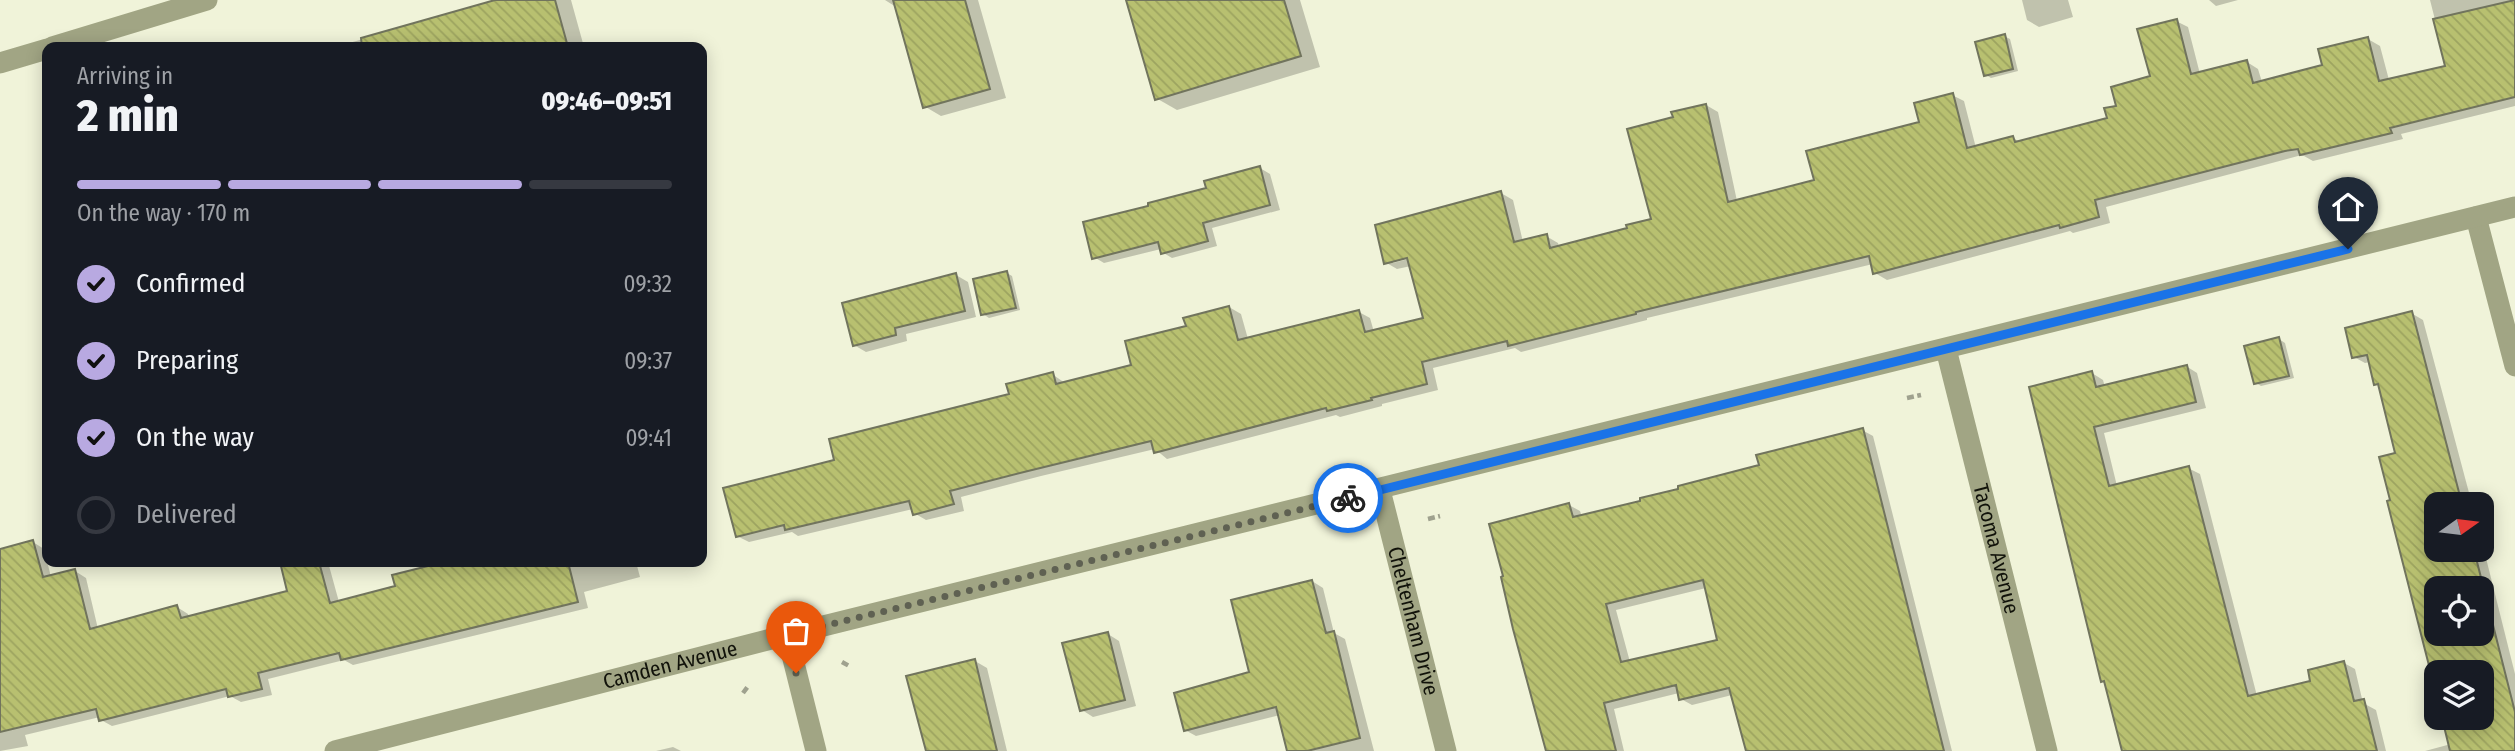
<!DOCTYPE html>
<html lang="en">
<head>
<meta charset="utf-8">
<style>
	:root { --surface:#171b24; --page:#242831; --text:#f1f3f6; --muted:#9ea1a6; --line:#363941; --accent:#b8a9e1 }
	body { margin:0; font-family:"Fira Sans Condensed",sans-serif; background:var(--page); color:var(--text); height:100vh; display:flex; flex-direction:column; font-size:26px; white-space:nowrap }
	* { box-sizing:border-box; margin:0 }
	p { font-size:23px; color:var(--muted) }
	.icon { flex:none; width:38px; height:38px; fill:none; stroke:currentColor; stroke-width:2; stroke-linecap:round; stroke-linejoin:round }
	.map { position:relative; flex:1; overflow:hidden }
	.drawer { position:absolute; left:42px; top:42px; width:665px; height:525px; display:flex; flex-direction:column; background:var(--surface); border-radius:14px; box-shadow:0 4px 18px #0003 }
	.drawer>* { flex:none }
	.needle { width:46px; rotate:76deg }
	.buttons { position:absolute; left:2424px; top:492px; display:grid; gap:14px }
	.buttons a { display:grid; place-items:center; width:70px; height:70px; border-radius:14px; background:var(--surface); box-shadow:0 4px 18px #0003; font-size:35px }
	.pin { position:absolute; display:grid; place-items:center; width:60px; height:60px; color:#fff; margin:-72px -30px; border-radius:50% 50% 50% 0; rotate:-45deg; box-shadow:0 0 7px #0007 }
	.pin .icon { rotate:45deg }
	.courier { position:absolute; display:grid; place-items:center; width:70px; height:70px; margin:-35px; border:5px solid #1a73e8; border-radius:50%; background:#fff; color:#222; box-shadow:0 2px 9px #0007 }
	.summary em { font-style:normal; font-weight:800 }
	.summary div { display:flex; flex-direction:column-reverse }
	.summary { display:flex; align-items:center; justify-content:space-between; height:119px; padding:0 35px }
	h1 { font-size:46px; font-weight:800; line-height:52px }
	.bar { display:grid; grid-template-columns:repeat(4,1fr); gap:10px 7px; align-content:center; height:84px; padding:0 35px }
	.bar i { height:9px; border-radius:5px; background:var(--line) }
	.bar .active { background:var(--accent) }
	.bar p { grid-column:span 4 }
	ol { padding:0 35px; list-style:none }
	li { display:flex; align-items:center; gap:21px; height:77px }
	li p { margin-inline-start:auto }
	li .icon { padding:7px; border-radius:50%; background:var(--accent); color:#111; stroke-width:4 }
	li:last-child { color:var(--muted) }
	li i { width:38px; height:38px; border:4px solid var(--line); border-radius:50% }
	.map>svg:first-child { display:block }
</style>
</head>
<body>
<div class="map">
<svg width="2515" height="751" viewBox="0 0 2515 751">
	<defs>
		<pattern id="building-back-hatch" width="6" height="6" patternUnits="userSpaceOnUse" patternTransform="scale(1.75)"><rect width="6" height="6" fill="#b8c070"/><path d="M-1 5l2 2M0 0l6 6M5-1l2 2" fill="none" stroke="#9da460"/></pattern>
	</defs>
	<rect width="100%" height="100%" fill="#f0f3d9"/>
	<path fill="#0003" fill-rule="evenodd" d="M 501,0 L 571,0 L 584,47 L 335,47 Z
		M 885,0 L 978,0 L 1006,98 L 941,116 L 924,106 L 896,7 Z
		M 1127,0 L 1300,0 L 1320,67 L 1177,110 L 1156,98 Z
		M 2022,0 L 2068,0 L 2073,17 L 2039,27 L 2027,20 Z
		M 2209,0 L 2238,0 L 2216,6 Z
		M 2430,0 L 2515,0 L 2515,106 L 2401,134 L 2403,139 L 2313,161 L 2304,156 L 2298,156 L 2106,207 L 2110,223 L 2073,233 L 2070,231 L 1887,280 L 1875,273 L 1873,264 L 1647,318 L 1647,320 L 1521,352 L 1515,348 L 1433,368 L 1438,390 L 1382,404 L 1382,406 L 1340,417 L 1336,415 L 1167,459 L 1155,449 L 1041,476 L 961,497 L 964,511 L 926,520 L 914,513 L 913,509 L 798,536 L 792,532 L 749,542 L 737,536 L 837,461 L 1011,395 L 1052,374 L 1065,383 L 1134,366 L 1188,327 L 1229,307 L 1241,314 L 1248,339 L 1359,312 L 1370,318 L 1374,332 L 1425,319 L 1411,266 L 1397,269 L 1385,262 L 1501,193 L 1513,200 L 1523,242 L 1546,236 L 1558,243 L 1559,247 L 1629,230 L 1653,220 L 1675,119 L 1706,105 L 1718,112 L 1737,201 L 1816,182 L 1922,123 L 1952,95 L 1964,101 L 1976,148 L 2013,138 L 2020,142 L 2109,119 L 2118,107 L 2152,78 L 2176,21 L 2188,27 L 2200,74 L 2247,62 L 2258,69 L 2262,82 L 2324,66 L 2368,39 L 2380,46 L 2389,80 L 2447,67 ZM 1415,254 L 1416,257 L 1393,263 L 1393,260 Z
		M 2004,36 L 2010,39 L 2018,71 L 1991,78 L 1986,75 Z
		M 1260,168 L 1270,174 L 1280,210 L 1212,228 L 1217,246 L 1172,258 L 1162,252 L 1161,249 L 1104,263 L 1094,257 L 1150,207 L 1208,189 Z
		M 1007,273 L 1012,276 L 1020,310 L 989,318 L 983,314 Z
		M 956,275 L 968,282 L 976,317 L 906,334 L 907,341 L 866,352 L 854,345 Z
		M 2411,313 L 2423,320 L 2472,504 L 2436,504 L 2436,550 L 2482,550 L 2482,542 L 2515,674 L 2515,751 L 2425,751 L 2451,744 L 2444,718 L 2482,718 L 2482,672 L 2436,672 L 2436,687 L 2392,502 L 2397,454 L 2379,386 L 2376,384 L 2370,362 L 2365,363 L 2354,357 ZM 2436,588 L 2482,588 L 2482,634 L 2436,634 Z
		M 2279,339 L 2285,343 L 2294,378 L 2261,386 L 2256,383 Z
		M 2186,366 L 2197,373 L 2206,408 L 2104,433 L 2117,486 L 2188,468 L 2200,474 L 2257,696 L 2313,682 L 2344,663 L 2355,669 L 2363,703 L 2376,710 L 2386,751 L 2124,751 L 2106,683 L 2102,681 L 2092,373 L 2103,380 L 2105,387 Z
		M 1862,430 L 1873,436 L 1952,751 L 1746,751 L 1732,695 L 1692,705 L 1681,699 L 1679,693 L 1614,709 L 1624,751 L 1546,751 L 1491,525 L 1569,505 L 1580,511 L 1582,517 L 1643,502 L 1761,466 ZM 1706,588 L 1719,641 L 1630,662 L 1616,610 Z
		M 33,542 L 44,549 L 51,577 L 75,571 L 86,578 L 98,629 L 177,607 L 188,614 L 189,617 L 290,592 L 282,562 L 328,562 L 339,602 L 397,587 L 441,564 L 440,562 L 636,562 L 640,577 L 584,592 L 588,608 L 353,665 L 344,660 L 268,679 L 272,695 L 241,702 L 230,696 L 112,726 L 101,720 L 100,717 L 25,735 L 28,746 L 0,751 L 0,551 Z
		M 1312,581 L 1323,588 L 1334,633 L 1345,639 L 1374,751 L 1289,751 L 1280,715 L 1196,736 L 1185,730 L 1252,674 Z
		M 1108,634 L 1119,641 L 1136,706 L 1093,717 L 1082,710 Z
		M 975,661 L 987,668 L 1007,751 L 927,751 Z
		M 673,747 L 681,751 L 656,751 Z"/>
	<path fill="url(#building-back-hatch)" stroke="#71745d" stroke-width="2" fill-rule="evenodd" d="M 495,0 L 555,0 L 568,47 L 362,47 L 361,38 Z
		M 893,0 L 965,0 L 990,89 L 923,108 Z
		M 1126,0 L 1284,0 L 1301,56 L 1155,100 Z
		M 2515,0 L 2515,97 L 2390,128 L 2392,133 L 2300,155 L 2298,149 L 2285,151 L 2095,200 L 2099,217 L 2060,228 L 2059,225 L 1873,274 L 1869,256 L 1636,312 L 1636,314 L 1508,346 L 1507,341 L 1422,362 L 1427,384 L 1371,398 L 1372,400 L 1327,411 L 1326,408 L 1154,453 L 1151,441 L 1028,471 L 950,491 L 954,504 L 913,515 L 909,501 L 785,530 L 784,525 L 736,537 L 723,488 L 834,460 L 829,439 L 1009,394 L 1006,384 L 1053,372 L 1056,384 L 1131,365 L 1125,341 L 1186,326 L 1183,318 L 1229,306 L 1238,340 L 1359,310 L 1365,332 L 1423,318 L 1407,258 L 1384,264 L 1375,225 L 1501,191 L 1514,242 L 1547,234 L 1550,248 L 1627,228 L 1626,225 L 1651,219 L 1627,129 L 1673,117 L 1671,112 L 1706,104 L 1728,202 L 1814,180 L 1806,151 L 1919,122 L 1914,103 L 1953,93 L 1967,148 L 2013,136 L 2015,142 L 2107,118 L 2104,108 L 2116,106 L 2111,87 L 2150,76 L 2137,29 L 2177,19 L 2191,74 L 2247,60 L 2253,83 L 2322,65 L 2318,49 L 2368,37 L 2379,81 L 2445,66 L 2433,19 Z
		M 2005,34 L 2013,69 L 1984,76 L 1975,42 Z
		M 1260,166 L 1270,205 L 1203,223 L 1208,241 L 1161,254 L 1158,242 L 1092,259 L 1083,222 L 1148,206 L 1148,203 L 1206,188 L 1204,181 Z
		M 1007,271 L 1016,308 L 981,315 L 973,279 Z
		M 956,273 L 965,311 L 895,328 L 896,335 L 853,346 L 842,303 Z
		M 2412,311 L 2462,504 L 2436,504 L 2436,550 L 2474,550 L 2515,712 L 2515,751 L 2450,751 L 2442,718 L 2482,718 L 2482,672 L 2436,672 L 2436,693 L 2387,501 L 2390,500 L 2379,457 L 2395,453 L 2378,384 L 2374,385 L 2367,355 L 2352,358 L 2345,328 ZM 2436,588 L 2482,588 L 2482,634 L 2436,634 Z
		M 2279,337 L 2289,376 L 2254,384 L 2244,346 Z
		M 2187,365 L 2196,402 L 2094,427 L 2109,486 L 2189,466 L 2248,696 L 2310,681 L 2308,670 L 2344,661 L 2354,701 L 2364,699 L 2377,751 L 2122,751 L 2104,681 L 2101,682 L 2029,387 L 2092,371 L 2096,387 Z
		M 1863,428 L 1944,751 L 1746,751 L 1729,688 L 1679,700 L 1676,685 L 1604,703 L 1616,751 L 1546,751 L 1513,629 L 1501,577 L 1503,576 L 1489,524 L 1569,503 L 1573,517 L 1640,501 L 1640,498 L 1678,489 L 1678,486 L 1759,465 L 1756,455 ZM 1703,580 L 1717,640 L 1621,662 L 1606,604 Z
		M 33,540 L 43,577 L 75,569 L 90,629 L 177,605 L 181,618 L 287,591 L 280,562 L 319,562 L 330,603 L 395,586 L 392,575 L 444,562 L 568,562 L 578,602 L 341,660 L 339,653 L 274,669 L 258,673 L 262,689 L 228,697 L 226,689 L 99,721 L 96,709 L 0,732 L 0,549 Z
		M 1312,580 L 1326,633 L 1334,631 L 1360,738 L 1307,751 L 1287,751 L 1276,707 L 1184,731 L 1174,693 L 1249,672 L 1231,600 Z
		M 1108,632 L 1125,700 L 1080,711 L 1062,643 Z
		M 975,659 L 997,751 L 926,751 L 906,676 Z"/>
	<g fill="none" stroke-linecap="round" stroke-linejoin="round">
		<path stroke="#9fa18e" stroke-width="4.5" stroke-dasharray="7 3.5" stroke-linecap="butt" d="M 1907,398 L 1921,395
			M 1428,519 L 1440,516
			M 842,662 L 851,667
			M 743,693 L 749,685"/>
		<g stroke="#a1a584" stroke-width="21">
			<path d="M 52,47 L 207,0"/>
			<path d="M 0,63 L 47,49"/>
			<path d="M 2476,217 L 2515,366"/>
			<path id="s1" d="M 1946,349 L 2047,751"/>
			<path id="s2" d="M 1380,490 L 1446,751"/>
			<path d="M 787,635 L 816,751"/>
			<path id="s3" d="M 335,751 L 787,635 L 2515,207"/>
		</g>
	</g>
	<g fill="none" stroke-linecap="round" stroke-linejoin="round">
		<path stroke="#5f6152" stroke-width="7" stroke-dasharray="0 12.6" d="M 796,673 L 787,635 L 1348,498"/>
		<path stroke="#1a73e8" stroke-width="9" d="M 1348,498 L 2348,249"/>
	</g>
	<g text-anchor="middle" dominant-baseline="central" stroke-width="5" stroke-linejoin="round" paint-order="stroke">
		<g font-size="21" fill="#11120a" stroke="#fff">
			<text stroke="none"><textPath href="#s1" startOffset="206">Tacoma Avenue</textPath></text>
			<text stroke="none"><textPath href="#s2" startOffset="135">Cheltenham Drive</textPath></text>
			<text stroke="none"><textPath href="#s3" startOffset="346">Camden Avenue</textPath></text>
		</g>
	</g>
</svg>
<div class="buttons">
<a><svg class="needle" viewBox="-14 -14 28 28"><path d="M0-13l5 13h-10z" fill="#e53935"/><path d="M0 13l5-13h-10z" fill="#9ea1a6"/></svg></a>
<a><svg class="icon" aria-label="locate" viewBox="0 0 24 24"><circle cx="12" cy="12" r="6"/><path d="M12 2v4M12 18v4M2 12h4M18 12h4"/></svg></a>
<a><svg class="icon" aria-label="layers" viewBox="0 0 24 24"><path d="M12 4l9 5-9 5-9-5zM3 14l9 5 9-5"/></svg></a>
</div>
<div class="pin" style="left:796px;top:673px;background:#ea580c"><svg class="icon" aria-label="bag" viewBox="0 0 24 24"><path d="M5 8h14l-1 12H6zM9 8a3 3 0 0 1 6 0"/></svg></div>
<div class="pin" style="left:2348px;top:249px;background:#1f2937"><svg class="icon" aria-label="home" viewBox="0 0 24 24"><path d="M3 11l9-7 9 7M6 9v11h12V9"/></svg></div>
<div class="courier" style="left:1348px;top:498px"><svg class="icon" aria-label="bike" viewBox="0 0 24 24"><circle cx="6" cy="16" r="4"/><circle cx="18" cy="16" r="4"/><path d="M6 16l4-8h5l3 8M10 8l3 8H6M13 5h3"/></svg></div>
<section class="drawer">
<div class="summary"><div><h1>2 min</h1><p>Arriving in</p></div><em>09:46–09:51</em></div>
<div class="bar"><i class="active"></i><i class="active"></i><i class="active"></i><i></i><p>On the way · 170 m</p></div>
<ol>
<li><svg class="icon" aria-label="check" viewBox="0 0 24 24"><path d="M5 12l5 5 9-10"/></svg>Confirmed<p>09:32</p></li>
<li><svg class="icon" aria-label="check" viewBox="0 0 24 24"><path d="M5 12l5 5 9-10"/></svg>Preparing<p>09:37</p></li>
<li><svg class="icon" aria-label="check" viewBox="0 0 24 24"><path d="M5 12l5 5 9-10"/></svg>On the way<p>09:41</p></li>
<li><i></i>Delivered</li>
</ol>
</section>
</div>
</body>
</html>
